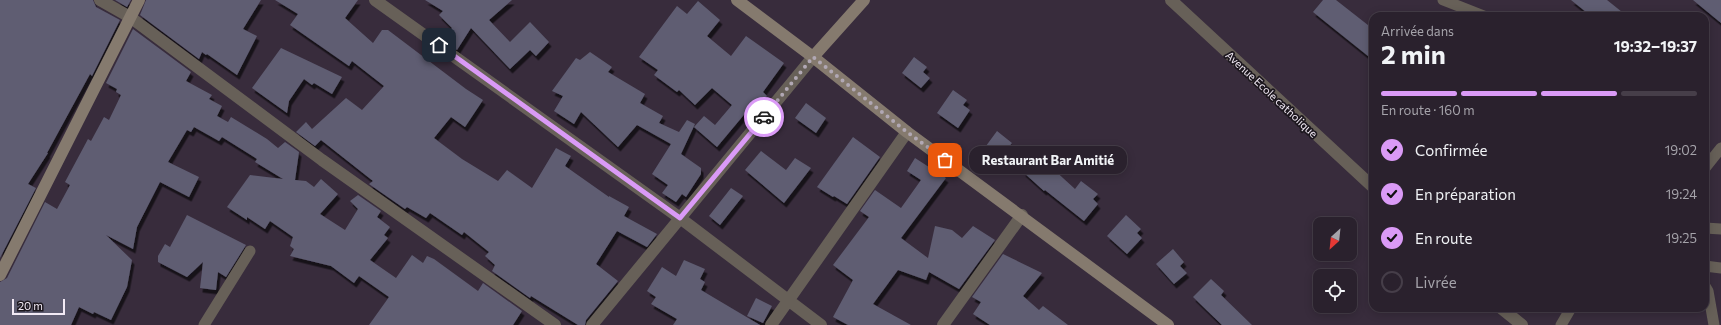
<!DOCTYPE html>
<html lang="fr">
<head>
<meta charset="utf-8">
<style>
	:root { --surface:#2a212d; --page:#362e39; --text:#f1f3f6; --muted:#a5a3aa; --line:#463e49; --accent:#da9af6 }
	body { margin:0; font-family:Commissioner,sans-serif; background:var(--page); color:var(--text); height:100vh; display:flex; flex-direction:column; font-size:15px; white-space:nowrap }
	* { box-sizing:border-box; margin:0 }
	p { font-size:13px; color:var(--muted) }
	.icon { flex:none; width:22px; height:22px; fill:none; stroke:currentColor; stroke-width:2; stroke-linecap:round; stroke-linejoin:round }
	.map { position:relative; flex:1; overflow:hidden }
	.details { position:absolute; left:1369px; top:12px; width:340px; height:300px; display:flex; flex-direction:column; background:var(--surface); border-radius:12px; box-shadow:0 2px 10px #0003,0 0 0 1px var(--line) }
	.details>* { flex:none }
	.needle { width:26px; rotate:207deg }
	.controls { position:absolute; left:1313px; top:217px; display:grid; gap:8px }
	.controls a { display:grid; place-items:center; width:44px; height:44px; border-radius:8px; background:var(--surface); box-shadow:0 2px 10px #0003,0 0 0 1px var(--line); font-size:20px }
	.scale { position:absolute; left:12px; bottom:10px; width:53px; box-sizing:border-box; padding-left:4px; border:2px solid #f2eaf5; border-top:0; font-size:11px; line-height:14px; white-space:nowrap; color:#f2eaf5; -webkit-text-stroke:3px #1c171e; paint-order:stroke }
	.pin { position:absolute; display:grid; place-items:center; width:34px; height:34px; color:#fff; margin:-17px; border-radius:8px; box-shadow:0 2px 6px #0006 }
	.courier { position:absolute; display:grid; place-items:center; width:40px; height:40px; margin:-20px; border:3px solid #da9af6; border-radius:50%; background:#fff; color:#222; box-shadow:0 1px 5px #0007 }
	.bubble { position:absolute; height:28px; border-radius:12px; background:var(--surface); box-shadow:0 2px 10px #0003,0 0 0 1px var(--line); font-size:13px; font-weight:700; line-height:28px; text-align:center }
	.headline em { font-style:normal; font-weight:700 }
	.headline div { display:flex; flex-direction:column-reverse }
	.headline { display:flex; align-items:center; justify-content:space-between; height:68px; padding:0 12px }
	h1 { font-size:26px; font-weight:700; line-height:30px }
	.bar { display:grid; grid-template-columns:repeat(4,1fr); gap:6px 4px; align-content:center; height:48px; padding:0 12px }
	.bar i { height:5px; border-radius:3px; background:var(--line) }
	.bar .selected { background:var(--accent) }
	.bar p { grid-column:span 4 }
	ol { padding:0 12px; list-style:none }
	li { display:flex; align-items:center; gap:12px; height:44px }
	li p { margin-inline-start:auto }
	li .icon { padding:4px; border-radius:50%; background:var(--accent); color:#111; stroke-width:4 }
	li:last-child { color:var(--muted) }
	li i { width:22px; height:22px; border:2px solid var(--line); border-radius:50% }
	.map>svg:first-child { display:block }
</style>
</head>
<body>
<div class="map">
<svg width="1721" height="325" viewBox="0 0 1721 325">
	<defs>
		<filter id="shadow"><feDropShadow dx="2.5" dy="4.5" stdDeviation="0" flood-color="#0009"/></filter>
	</defs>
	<rect width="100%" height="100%" fill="#382c3c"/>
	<path fill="#5f5d72" filter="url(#shadow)" d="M 0,0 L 93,0 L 96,7 L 120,20 L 92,76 L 90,74 L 47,153 L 48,153 L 28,184 L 36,188 L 0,258 Z
		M 115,0 L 131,0 L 127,7 Z
		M 146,0 L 261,0 L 243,29 L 257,36 L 237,75 L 207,54 L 206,55 L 202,52 L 199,59 L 140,15 Z
		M 275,0 L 358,0 L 345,18 L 373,43 L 382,30 L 388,30 L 466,89 L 483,100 L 465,127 L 451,117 L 434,138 L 462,159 L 498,181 L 507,170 L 532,188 L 556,148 L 571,156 L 565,166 L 609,197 L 609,196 L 629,207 L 624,216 L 657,234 L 647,247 L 617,231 L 596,264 L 618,281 L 586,320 L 585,325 L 578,325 L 531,296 L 530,298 L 492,271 L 495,265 L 485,256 L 489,252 L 464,232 L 462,235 L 430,213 L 426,218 L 407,207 L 405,209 L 369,184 L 373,181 L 321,140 L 315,146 L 296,132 L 306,122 L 312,129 L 346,98 L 362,110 L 384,86 L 352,61 L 349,66 L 290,25 L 298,14 Z
		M 425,0 L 512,0 L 489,20 L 510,42 L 530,22 L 549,42 L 536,56 L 530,50 L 510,69 L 471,28 L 457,50 L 444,40 L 452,28 L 439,15 L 443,11 Z
		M 1323,0 L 1336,0 L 1373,29 L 1373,60 L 1313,12 Z
		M 1571,0 L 1607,0 L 1627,16 L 1591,16 Z
		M 1693,0 L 1721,0 L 1721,23 Z
		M 698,1 L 720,20 L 707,36 L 731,56 L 746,36 L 784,63 L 763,92 L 767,96 L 757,108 L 753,104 L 717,147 L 694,127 L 704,116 L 715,125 L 732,105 L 712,88 L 695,105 L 679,90 L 677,92 L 654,75 L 658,70 L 639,57 L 677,6 L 687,14 Z
		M 133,29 L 191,72 L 186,81 L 212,95 L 209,99 L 222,106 L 217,116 L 228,122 L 231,117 L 267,139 L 278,148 L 285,142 L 299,152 L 295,180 L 306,181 L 314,187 L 321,179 L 338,194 L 320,214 L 345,230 L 358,209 L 350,201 L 358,195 L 381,211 L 377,217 L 390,227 L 384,235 L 388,238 L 370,260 L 396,278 L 412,255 L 423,263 L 427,256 L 434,259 L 478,291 L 483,283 L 522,311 L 513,325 L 369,325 L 389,297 L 359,276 L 354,283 L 331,266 L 290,256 L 294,249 L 290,246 L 293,237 L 270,221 L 265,229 L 247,217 L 247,220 L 227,207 L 250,175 L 283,179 L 255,162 L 257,159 L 222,137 L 219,141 L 194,127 L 191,132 L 187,130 L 168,162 L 199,177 L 189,197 L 160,182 L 137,227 L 133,249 L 106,235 L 132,260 L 127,287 L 111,320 L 94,312 L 93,314 L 79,307 L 71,325 L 0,325 L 0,282 L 7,278 L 45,202 L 57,209 L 70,185 L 65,182 L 88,139 L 91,141 L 104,117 L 109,120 L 121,95 L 116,92 L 117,89 L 106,83 Z
		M 281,48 L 342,77 L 332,94 L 314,83 L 312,85 L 304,79 L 289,101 L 287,113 L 252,88 Z
		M 590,52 L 612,67 L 608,72 L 645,94 L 640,103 L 663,116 L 659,123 L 679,132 L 687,120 L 695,124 L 681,154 L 701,168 L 701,174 L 686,197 L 682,194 L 676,202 L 662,193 L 668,185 L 652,174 L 671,144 L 637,125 L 618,147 L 581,112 L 574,124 L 554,111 L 563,96 L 552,91 L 576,58 L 580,60 Z
		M 914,57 L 927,67 L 923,72 L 930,78 L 921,88 L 902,73 Z
		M 953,90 L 967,100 L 963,105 L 970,110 L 958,128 L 937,113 Z
		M 806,103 L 826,118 L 816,133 L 795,118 Z
		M 997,131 L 1012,143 L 1003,154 L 997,154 L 986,146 Z
		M 853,137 L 880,157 L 847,204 L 834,196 L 833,197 L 817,187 Z
		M 1044,148 L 1057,160 L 1051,167 L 1075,189 L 1081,181 L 1098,194 L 1093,199 L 1098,204 L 1084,221 L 1045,190 L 1044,191 L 1023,172 Z
		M 761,151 L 786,170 L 795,158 L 811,168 L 784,203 L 745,170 Z
		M 915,158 L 946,178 L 901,238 L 928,258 L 935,226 L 952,230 L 962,238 L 973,226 L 995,240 L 959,289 L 929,272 L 926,280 L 898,270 L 873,304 L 911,325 L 848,325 L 833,317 L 853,280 L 833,265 L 869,217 L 860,211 L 875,190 L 901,208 L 921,180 L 907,171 Z
		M 731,188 L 743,196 L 720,225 L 709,216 Z
		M 187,215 L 246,245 L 226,277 L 218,272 L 216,290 L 200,288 L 203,262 L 187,277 L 158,262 L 158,256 L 165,244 L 170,247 Z
		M 1126,215 L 1141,229 L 1137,233 L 1142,238 L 1127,254 L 1107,236 Z
		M 1173,249 L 1184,262 L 1180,266 L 1187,273 L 1174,284 L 1156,264 Z
		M 1003,254 L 1042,273 L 1023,296 L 1039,310 L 1043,306 L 1068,325 L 990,325 L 973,314 L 981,302 L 972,297 Z
		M 684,260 L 705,269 L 700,279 L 705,282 L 701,290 L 760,325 L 673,325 L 677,319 L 651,304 L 656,297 L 647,291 L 662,267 L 676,276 Z
		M 1211,279 L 1224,291 L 1221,295 L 1252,325 L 1222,325 L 1193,297 Z
		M 756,298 L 772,306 L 763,323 L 747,316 Z"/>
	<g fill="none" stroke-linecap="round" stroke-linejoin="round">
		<path stroke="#676058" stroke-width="11" d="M 1443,0 L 1484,16
			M 1705,168 L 1721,148
			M 1705,228 L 1721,229
			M 1705,266 L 1721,268
			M 1705,286 L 1708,291 L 1714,325
			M 204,325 L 250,251
			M 1561,325 L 1571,308"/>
		<path stroke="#676058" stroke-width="12" d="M 100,0 L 130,17 L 322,160 L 555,325
			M 375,0 L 680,218 L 821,325
			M 1171,0 L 1373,187
			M 1501,308 L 1522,325
			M 592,325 L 813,57
			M 771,325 L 907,132
			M 943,325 L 1022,215"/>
		<path stroke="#857a6e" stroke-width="12" d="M 737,0 L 813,57 L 907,132 L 1168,325
			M 813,57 L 864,0
			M 0,275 L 139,0"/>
	</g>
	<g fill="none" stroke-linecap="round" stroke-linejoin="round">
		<path stroke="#b1a8b4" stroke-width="4" stroke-dasharray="0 7.2" d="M 764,117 L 813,57 L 907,132 L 945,160"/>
		<path stroke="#da9af6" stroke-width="5" d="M 439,45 L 680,218 L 764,117"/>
	</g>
	<g text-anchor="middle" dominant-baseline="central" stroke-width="3.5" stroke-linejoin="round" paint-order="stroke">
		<g font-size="11" fill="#f2eaf5" stroke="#1c171e">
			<text transform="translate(1272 94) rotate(43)">Avenue Ecole catholique</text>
		</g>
	</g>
</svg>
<div class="controls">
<a><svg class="needle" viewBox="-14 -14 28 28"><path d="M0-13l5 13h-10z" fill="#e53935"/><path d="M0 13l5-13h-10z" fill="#a5a3aa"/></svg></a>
<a><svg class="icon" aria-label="locate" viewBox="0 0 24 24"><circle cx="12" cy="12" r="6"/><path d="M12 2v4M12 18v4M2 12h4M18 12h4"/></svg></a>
</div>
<div class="scale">20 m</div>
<div class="pin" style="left:945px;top:160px;background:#ea580c"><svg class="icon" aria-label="bag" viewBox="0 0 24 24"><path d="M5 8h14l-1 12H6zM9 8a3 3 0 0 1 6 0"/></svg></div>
<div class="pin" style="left:439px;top:45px;background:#1f2937"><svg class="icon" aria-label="home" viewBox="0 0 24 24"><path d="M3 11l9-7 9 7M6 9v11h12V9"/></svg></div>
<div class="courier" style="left:764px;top:117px"><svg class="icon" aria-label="car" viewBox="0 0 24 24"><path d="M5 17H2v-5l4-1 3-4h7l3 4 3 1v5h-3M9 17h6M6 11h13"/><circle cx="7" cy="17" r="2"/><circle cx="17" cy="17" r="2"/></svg></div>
<div class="bubble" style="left:969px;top:146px;width:158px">Restaurant Bar Amitié</div>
<section class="details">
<div class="headline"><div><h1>2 min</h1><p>Arrivée dans</p></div><em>19:32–19:37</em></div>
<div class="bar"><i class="selected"></i><i class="selected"></i><i class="selected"></i><i></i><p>En route · 160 m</p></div>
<ol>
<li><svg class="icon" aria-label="check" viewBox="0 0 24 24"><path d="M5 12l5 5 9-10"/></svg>Confirmée<p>19:02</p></li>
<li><svg class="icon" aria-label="check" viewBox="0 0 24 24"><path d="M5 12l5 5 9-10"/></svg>En préparation<p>19:24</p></li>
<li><svg class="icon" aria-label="check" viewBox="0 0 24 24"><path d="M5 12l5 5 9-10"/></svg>En route<p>19:25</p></li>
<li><i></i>Livrée</li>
</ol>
</section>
</div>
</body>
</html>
